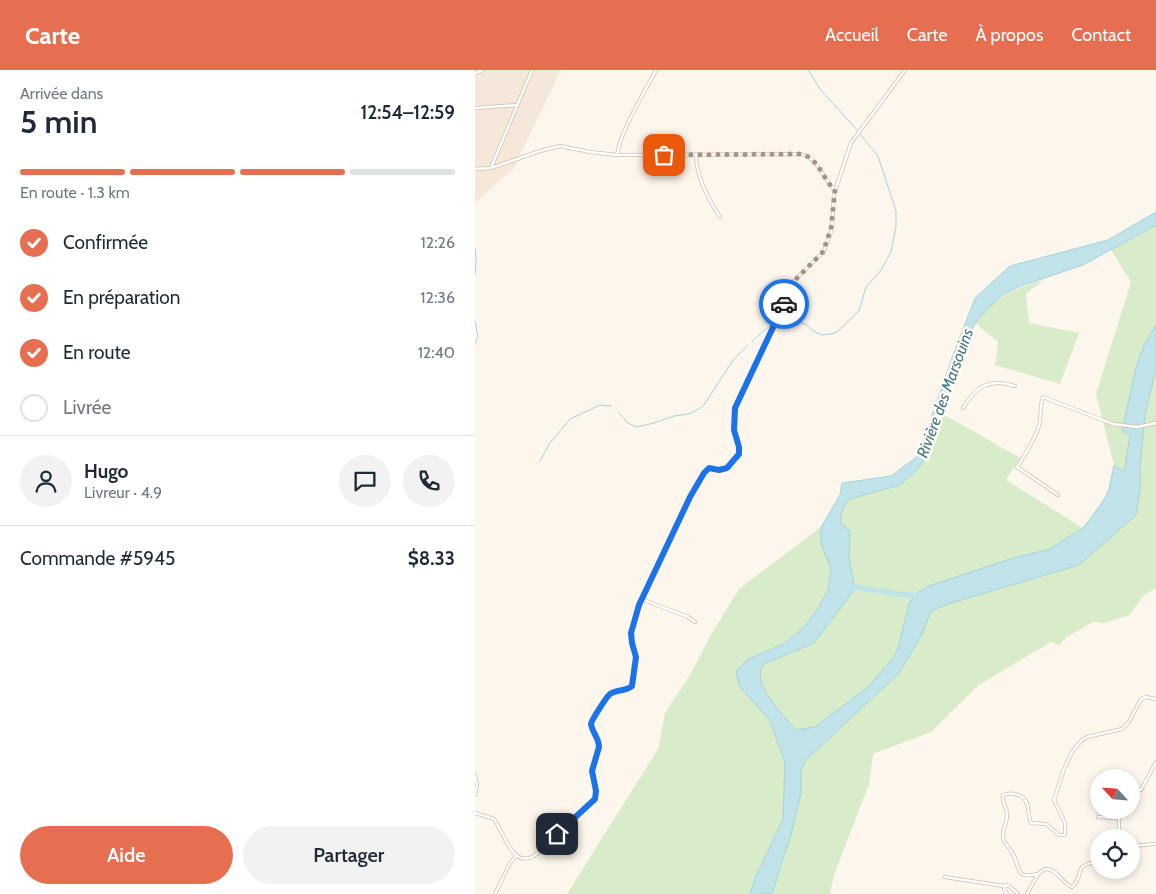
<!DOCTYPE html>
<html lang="fr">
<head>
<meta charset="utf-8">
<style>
	:root { --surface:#fff; --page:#f2f2f3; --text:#1f2937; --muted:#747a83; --line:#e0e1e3; --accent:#e76f51 }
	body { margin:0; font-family:Cabin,sans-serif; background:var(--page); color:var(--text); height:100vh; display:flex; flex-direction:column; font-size:19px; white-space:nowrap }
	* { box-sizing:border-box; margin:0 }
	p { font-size:16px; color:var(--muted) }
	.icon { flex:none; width:28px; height:28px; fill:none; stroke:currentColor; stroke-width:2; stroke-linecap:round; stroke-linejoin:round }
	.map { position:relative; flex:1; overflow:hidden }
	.details { display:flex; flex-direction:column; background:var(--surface); width:475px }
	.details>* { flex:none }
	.needle { width:32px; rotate:296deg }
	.fabs { position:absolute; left:615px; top:699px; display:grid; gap:10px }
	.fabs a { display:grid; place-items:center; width:50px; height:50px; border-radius:50%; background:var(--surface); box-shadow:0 2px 8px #0003; font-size:25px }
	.pin { position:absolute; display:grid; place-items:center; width:42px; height:42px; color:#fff; margin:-21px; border-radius:10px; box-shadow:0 2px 8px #0006 }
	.courier { position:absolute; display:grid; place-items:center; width:50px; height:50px; margin:-25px; border:4px solid #1a73e8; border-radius:50%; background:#fff; color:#222; box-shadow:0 1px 6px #0007 }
	.overview em { font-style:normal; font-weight:600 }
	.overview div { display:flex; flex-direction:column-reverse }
	.overview { display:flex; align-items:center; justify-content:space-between; height:85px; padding:0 20px }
	h1 { font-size:32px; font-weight:600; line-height:38px }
	.bar { display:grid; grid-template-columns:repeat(4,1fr); gap:8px 5px; align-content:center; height:60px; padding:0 20px }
	.bar i { height:6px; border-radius:4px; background:var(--line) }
	.bar .selected { background:var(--accent) }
	.bar p { grid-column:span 4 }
	.line { display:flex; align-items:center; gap:12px; padding:0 20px; border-top:1px solid var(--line) }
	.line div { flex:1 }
	.round { display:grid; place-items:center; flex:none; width:52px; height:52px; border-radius:26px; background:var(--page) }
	ol { padding:0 20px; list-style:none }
	li { display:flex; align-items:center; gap:15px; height:55px }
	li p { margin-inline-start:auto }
	li .icon { padding:5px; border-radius:50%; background:var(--accent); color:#fff; stroke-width:4 }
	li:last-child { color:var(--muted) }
	li i { width:28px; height:28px; border:2px solid var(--line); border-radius:50% }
	.button { display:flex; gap:10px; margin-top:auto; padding:10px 20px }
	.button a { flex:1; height:58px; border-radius:30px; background:var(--accent); color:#fff; font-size:20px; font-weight:600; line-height:58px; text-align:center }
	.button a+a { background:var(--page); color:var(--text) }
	header { display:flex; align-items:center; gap:30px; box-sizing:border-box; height:70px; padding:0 25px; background:var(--accent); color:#fff }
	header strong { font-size:24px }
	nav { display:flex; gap:28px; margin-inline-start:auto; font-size:18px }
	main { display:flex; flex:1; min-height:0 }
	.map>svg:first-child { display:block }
</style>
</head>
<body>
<header>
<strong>Carte</strong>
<nav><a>Accueil</a><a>Carte</a><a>À propos</a><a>Contact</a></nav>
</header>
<main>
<section class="details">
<div class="overview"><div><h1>5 min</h1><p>Arrivée dans</p></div><em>12:54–12:59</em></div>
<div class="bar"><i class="selected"></i><i class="selected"></i><i class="selected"></i><i></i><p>En route · 1.3 km</p></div>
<ol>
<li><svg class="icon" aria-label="check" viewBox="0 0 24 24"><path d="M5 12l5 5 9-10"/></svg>Confirmée<p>12:26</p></li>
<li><svg class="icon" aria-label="check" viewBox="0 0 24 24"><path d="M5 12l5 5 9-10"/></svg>En préparation<p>12:36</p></li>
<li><svg class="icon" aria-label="check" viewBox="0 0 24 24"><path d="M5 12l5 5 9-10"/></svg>En route<p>12:40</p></li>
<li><i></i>Livrée</li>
</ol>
<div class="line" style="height:90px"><a class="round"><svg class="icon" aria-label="person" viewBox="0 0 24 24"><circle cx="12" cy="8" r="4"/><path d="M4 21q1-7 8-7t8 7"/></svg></a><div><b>Hugo</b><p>Livreur · 4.9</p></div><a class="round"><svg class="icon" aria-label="chat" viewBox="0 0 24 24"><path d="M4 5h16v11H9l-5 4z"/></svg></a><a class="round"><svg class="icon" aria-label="phone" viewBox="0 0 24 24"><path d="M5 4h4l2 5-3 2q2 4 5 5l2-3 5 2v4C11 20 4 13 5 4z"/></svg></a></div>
<div class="line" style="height:65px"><div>Commande #5945</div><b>$8.33</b></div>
<div class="button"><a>Aide</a><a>Partager</a></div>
</section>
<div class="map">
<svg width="681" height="824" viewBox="0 0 681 824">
	<rect width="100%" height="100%" fill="#fdf6ec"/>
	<path fill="#f5e8da" d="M 0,0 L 86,0 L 39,98 L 0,133 Z"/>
	<path fill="#d8ecc9" d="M 681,155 L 681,255 L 669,276 L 661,298 L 647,361 L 655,365 L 649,403 L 639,395 L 621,324 L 656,212 L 636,180 Z
		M 568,210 L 551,224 L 554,253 L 604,263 L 585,314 L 520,295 L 523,272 L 500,253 C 522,226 535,220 568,210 Z
		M 681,299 L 681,518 L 668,526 L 655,545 L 629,553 L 618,552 L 592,567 L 584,575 L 576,572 L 504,615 L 456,662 L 398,684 L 394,714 L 359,805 L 355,824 L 297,824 L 308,788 L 315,769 L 326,723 L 326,701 L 330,691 L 369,655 L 447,564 L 456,541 L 661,445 C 666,411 665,378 670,345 C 673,329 677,314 681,299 Z
		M 466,343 L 545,388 L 531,410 L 608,458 L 575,479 L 538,488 L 434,534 L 423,578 L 414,594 L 393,617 L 340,657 L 321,660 C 309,646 274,612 289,594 L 339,573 L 377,523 L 379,515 L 374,488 L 375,465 L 375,461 L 366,453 C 365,443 368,437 375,429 L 425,415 L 456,378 Z
		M 346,457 L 346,474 L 356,499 L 353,520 L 344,537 L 329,557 L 310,573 L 272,590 L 265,617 L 295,651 L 310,692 L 308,749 L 281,806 L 275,824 L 92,824 L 183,679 L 190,643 L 215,605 L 237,563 L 264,519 Z"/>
	<path fill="#bfe3e8" stroke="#a5d3da" d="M 681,142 L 681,155 L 608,195 L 543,217 L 528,225 L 513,238 L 500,253 L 466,343 L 456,378 L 442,400 L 425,415 L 375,429 C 368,436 365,443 366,453 L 375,461 L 375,465 L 374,488 L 379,515 L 377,523 L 339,573 L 289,594 C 274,612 309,646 321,660 L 340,657 L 393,617 L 418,588 L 423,578 L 434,534 L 442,523 L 454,516 L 538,488 L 575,479 L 608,458 L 629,430 L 634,419 L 639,395 L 649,402 L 655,366 L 647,361 L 661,298 L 669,275 L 681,255 L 681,299 L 670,345 L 665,397 L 665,419 L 661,445 L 604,495 L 473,534 L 456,541 L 447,564 L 424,603 L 330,691 L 326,701 L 326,723 L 315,769 L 308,788 L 297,824 L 275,824 L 281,806 L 308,749 L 310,692 L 295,651 L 265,617 L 261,602 L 272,590 L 310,573 L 329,557 L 344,537 L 353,520 L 356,499 L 346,474 L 346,457 L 365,425 L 367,413 L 416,406 L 443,386 L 477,288 L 500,228 L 535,196 L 633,170 Z"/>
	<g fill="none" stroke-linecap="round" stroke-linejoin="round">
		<path stroke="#a5d3da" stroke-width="1" d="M 333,0 L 345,19 L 382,60
			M 0,178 L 1,189 L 0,206
			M 0,251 L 3,266 L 0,274
			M 277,272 C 284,263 294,259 299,251 L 304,253 L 318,250 L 330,254 L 338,261 L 347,265 L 356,264 L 362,262 L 384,241 L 391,217 L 406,200 L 416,182 L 421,156 L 421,141 L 403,86 L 384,63
			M 143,342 L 153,353 L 161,357 L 179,353 L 199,346 L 214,344 L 224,339 L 229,335 L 258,290 L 273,275
			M 65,391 L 75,373 L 95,349 L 125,335 L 136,336"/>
		<path stroke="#bfe3e8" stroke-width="5.5" d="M 373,516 L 425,524 L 448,526"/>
		<g stroke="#d1beb0" stroke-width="4">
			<path id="street" d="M 0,3 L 8,0
				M 0,38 L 42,35
				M 221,84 C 221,106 233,129 245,147
				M 142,85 C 146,59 169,24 181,0
				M 16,98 L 57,0
				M 0,99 L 16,98 L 65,81 L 85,76 L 115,82 L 142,85 L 325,84 C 344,87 347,109 360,120
				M 488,338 C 501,316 514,308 540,316
				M 583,425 L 542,397 C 550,385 563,365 565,351 C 566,343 565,335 568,327 L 638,354 L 662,357 L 681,353
				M 166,529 L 213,547 L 220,552
				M 0,705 L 2,715 L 0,725
				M 656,717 L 666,720 L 681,692
				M 644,740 L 644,768
				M 0,743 L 19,749 C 30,764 38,803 63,783 L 120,729 L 121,721 L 117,701 L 124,672 L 117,658 L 116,652 C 118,646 133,625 138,623 C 145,620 151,622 157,616 L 161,587 L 157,573 L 156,563 L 163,535 L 215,427 L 229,403 L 234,398 L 244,400 L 252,398 L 264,384 L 264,377 L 259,360 L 259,349 L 263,330 L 301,253 L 318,212 L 349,181 L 357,159 L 359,124 L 376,73 L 430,0
				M 623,747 L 642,748
				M 656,776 L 681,774
				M 563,804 C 539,809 546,799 538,784 C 535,778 529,774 528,767 C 527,759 533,752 532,744 C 532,736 526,732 528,725 C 533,723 535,723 540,724 C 557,728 551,741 556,753 L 571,754 L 584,765 L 590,765 L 590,753 L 579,730 L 589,699 L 597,682 L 606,671 L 612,667 L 647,659 L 654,652 L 666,629 L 671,627 L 681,629
				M 470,807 L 529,816
				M 20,824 L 35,793 L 41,786
				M 532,824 L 529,819 L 530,815 L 534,816 L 543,824
				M 552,824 L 563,804 L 570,799 C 583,799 586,813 597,817 C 612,803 594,797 624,791"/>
		</g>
		<use href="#street" stroke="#fff" stroke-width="2.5"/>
	</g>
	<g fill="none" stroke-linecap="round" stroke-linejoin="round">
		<path stroke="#a89285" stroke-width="5" stroke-dasharray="0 9" d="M 189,85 L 325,84 C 344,87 347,109 360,120 L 356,158 L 348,182 L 318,212 L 309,234"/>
		<path stroke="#1a73e8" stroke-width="6" d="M 82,764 L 120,729 L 121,721 L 117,701 L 124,677 C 124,668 117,662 116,654 C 116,651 132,626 135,624 C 142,619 150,622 157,616 L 161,587 L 157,573 L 156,563 L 164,535 L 215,427 L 229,403 L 234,398 L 244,400 L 252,398 L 264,384 L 264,377 L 259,360 L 260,338 L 309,234"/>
	</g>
	<g text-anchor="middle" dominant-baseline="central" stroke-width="5" stroke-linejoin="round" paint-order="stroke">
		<g font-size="16" font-style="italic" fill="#437c86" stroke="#fffaf3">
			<text transform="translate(470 323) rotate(-70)">Rivière des Marsouins</text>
		</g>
	</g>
</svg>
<div class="fabs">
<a><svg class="needle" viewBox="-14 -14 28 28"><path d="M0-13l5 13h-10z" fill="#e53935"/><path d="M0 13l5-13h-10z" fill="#747a83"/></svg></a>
<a><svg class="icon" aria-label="locate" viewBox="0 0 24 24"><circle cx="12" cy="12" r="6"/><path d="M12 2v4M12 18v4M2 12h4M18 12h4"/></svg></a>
</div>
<div class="pin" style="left:189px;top:85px;background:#ea580c"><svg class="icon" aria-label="bag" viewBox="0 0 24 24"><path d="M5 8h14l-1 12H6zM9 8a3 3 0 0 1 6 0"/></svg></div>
<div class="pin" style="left:82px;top:764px;background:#1f2937"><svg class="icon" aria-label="home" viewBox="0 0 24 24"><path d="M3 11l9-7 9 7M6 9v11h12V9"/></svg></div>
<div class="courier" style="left:309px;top:234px"><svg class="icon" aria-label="car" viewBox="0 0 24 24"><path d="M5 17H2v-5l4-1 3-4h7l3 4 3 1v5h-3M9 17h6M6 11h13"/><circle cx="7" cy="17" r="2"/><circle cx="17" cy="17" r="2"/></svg></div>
</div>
</main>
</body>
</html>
